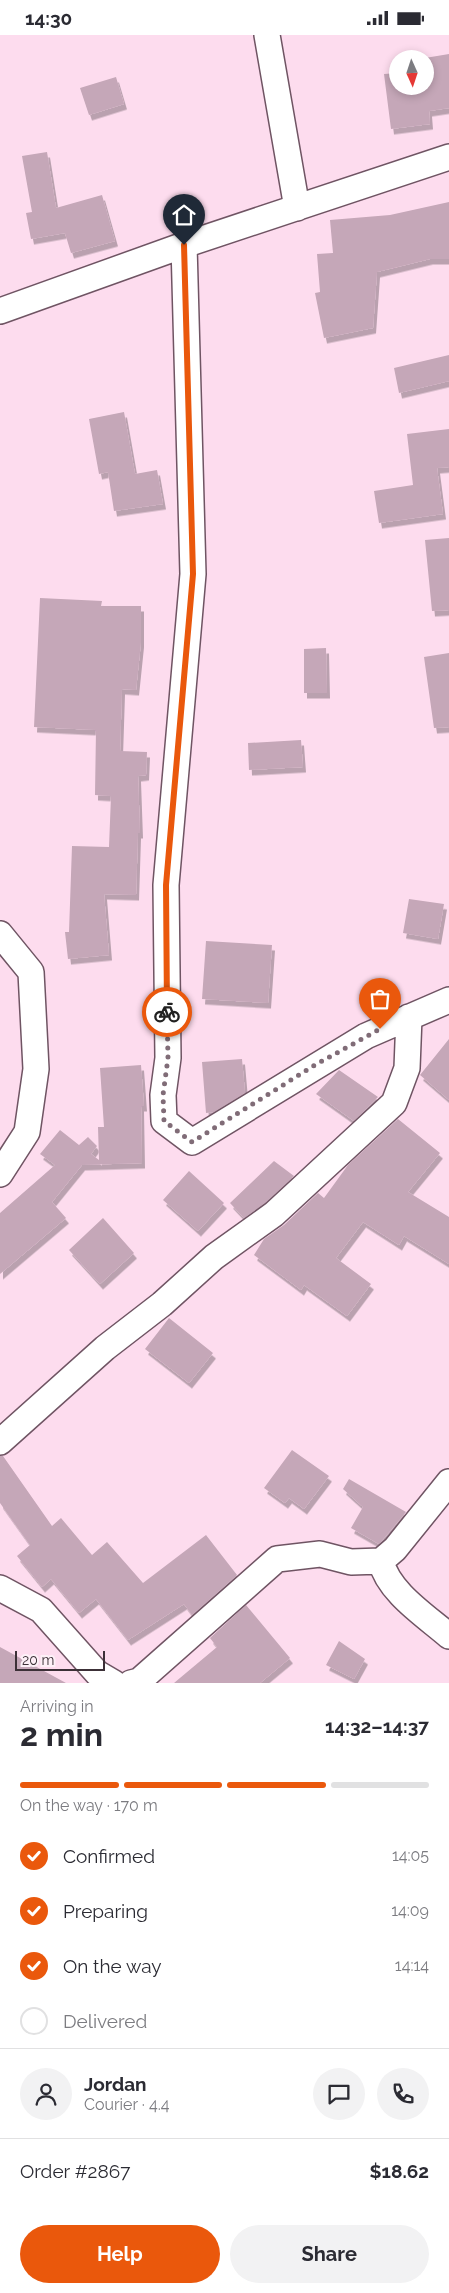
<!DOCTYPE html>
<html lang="en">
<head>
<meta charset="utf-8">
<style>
	:root { --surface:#fff; --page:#f2f2f3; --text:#2b2b33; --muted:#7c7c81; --line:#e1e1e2; --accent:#ea580c }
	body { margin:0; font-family:Raleway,sans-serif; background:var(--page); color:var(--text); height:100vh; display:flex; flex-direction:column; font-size:19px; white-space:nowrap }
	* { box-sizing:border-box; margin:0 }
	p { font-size:16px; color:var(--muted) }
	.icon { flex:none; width:28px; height:28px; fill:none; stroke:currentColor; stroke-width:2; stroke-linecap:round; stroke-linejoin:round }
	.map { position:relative; height:1648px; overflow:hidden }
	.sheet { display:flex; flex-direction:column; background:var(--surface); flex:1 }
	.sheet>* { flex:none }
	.needle { width:32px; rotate:177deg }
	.fabs { position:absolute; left:389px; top:15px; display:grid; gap:10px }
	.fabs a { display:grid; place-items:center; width:45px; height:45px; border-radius:50%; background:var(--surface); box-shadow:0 2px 8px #0003; font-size:25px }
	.scale { position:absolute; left:15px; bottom:12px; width:90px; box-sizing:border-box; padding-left:5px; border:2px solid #3c3037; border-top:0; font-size:14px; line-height:18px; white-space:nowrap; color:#3c3037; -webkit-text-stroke:4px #fdf0f7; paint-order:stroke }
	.pin { position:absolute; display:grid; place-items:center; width:42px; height:42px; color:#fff; margin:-51px -21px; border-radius:50% 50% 50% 0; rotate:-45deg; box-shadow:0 0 5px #0007 }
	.pin .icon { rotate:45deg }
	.courier { position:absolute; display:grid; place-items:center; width:50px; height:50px; margin:-25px; border:4px solid #ea580c; border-radius:50%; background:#fff; color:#222; box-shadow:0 1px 6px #0007 }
	.headline em { font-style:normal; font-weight:700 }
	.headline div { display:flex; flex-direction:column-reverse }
	.headline { display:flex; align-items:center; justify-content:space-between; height:85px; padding:0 20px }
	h1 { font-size:32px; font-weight:700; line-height:38px }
	.bar { display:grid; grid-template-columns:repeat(4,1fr); gap:8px 5px; align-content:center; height:60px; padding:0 20px }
	.bar i { height:6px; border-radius:4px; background:var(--line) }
	.bar .active { background:var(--accent) }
	.bar p { grid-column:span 4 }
	.line { display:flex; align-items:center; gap:12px; padding:0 20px; border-top:1px solid var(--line) }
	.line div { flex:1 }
	.round { display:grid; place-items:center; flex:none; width:52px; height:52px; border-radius:26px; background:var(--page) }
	ol { padding:0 20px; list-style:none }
	li { display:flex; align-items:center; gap:15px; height:55px }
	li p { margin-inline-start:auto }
	li .icon { padding:5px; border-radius:50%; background:var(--accent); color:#fff; stroke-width:4 }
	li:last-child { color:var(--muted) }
	li i { width:28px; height:28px; border:2px solid var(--line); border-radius:50% }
	.primary-button { display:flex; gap:10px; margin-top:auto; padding:10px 20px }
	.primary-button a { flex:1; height:58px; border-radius:30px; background:var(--accent); color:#fff; font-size:20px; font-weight:700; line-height:58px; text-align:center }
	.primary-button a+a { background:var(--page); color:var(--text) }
	.status { display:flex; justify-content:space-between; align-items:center; height:35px; padding:0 25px; background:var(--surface); direction:ltr }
	.status svg { height:14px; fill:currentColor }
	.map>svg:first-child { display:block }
</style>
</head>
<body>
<div class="status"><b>14:30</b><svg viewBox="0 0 49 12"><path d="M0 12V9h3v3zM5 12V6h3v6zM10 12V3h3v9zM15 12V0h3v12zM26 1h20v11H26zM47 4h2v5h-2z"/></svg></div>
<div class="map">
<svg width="449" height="1648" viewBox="0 0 449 1648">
	<defs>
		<filter id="shadow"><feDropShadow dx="3" dy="5.5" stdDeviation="0" flood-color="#0004"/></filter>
	</defs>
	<rect width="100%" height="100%" fill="#fddcee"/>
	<path fill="#c5a7b8" filter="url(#shadow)" d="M 449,19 L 449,73 L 429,76 L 430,89 L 391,94 L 384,39 L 398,38 L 398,51 L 425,51 L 425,23 Z
		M 116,42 L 124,69 L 89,80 L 80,53 Z
		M 47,117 L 56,173 L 102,160 L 115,206 L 71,218 L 65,198 L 31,204 L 26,178 L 32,177 L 22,121 Z
		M 449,167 L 449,224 L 430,224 L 377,237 L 373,293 L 324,303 L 315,258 L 320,257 L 317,219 L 333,218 L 330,185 L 390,180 Z
		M 449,320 L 449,346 L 399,358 L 394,333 Z
		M 124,377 L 135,439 L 157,435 L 163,469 L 114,476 L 108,437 L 99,439 L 89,384 Z
		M 449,394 L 449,432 L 437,433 L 443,479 L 379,488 L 374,456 L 413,450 L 407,399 Z
		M 449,503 L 449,575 L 432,576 L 425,505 Z
		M 40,563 L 102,566 L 101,571 L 141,571 L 141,607 L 136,655 L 122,654 L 120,716 L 147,717 L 146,740 L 138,741 L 140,798 L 138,798 L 136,860 L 104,859 L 109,920 L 68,924 L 65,897 L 69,897 L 72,811 L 109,812 L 111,761 L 95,760 L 96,695 L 34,692 Z
		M 326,613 L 327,658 L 304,658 L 304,614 Z
		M 449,618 L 449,692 L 434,693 L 424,622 Z
		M 301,705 L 303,732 L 249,735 L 248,708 Z
		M 409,864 L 444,869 L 438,904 L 403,898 Z
		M 206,906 L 272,910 L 268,968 L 202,964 Z
		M 449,1004 L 449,1065 L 420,1040 Z
		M 242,1024 L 245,1058 L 214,1077 L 206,1078 L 202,1027 Z
		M 141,1030 L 144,1071 L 141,1071 L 142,1128 L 82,1130 L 52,1167 L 66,1183 L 0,1239 L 0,1178 L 55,1130 L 40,1119 L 60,1095 L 79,1110 L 88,1102 L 97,1111 L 91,1119 L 99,1125 L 98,1092 L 104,1092 L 100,1033 Z
		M 339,1035 L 378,1062 L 354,1086 L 316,1059 Z
		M 398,1084 L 440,1118 L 408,1157 L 449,1182 L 449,1229 L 404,1201 L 399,1210 L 363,1187 L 336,1223 L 371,1249 L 347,1281 L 304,1250 L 301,1255 L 254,1220 L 264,1204 L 284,1190 L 318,1158 L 324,1163 L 348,1130 Z
		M 274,1126 L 294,1141 L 265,1168 L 244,1183 L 230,1168 Z
		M 189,1136 L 224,1168 L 198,1196 L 163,1165 Z
		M 103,1183 L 134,1218 L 100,1249 L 69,1215 Z
		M 169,1283 L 213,1318 L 189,1348 L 145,1314 Z
		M 292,1415 L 329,1441 L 304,1474 L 289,1463 L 285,1468 L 264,1453 Z
		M 0,1421 L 3,1421 L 52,1491 L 61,1483 L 92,1520 L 107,1507 L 143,1548 L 206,1500 L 237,1540 L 192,1580 L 184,1569 L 128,1605 L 96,1564 L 79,1578 L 51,1544 L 42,1552 L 17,1521 L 30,1510 L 0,1468 Z
		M 349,1444 L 406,1477 L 379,1509 L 351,1493 L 363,1472 L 343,1454 Z
		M 246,1570 L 290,1623 L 260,1648 L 174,1648 L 217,1612 L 210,1603 Z
		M 339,1606 L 365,1624 L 354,1644 L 326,1630 Z
		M 0,1612 L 66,1648 L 0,1648 Z"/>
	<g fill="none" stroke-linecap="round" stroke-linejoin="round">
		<g stroke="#6f5463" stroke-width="28">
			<path id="minor" d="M 267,0 L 297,173
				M 184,210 L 193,539 L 166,850 L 168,1023 L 163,1060 L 164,1086 L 192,1107 L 366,1001 L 449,965
				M 0,276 L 184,210 L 449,122
				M 0,899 L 31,937 L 36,1034 L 27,1097 L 0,1139
				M 0,1407 L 105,1313 L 162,1269 L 214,1222 L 274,1179 L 394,1068 L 407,1033 L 409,982
				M 449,1447 L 395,1514 L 381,1526 C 388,1557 426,1581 449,1601
				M 0,1553 L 41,1575 L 97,1638 L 114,1648
				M 131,1648 L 139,1646 L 277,1524 L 320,1519 L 351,1527 L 381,1526"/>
		</g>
		<use href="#minor" stroke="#fff" stroke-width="25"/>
	</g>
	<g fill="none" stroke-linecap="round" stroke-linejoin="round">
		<path stroke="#806c77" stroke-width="5" stroke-dasharray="0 9" d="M 167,977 L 168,1023 L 163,1060 L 164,1086 L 192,1107 L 315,1030 L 380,994"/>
		<path stroke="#ea580c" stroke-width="6" d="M 167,977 L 166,850 L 193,539 L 184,210"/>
	</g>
</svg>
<div class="fabs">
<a><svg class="needle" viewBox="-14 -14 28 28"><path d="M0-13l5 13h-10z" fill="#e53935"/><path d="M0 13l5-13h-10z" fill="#7c7c81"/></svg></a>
</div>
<div class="scale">20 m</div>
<div class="pin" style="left:380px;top:994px;background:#ea580c"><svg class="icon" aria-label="bag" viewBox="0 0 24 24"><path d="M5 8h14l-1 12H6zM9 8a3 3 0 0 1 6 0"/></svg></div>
<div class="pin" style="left:184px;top:210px;background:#1f2937"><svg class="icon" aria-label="home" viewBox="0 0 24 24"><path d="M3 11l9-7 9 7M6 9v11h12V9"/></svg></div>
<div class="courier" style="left:167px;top:977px"><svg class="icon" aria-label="bike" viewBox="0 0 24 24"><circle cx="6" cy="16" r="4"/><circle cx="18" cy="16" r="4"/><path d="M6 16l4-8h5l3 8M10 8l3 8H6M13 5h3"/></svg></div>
</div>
<section class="sheet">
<div class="headline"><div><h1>2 min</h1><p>Arriving in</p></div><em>14:32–14:37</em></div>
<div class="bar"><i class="active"></i><i class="active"></i><i class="active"></i><i></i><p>On the way · 170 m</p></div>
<ol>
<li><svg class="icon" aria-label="check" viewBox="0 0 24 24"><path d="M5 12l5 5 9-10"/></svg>Confirmed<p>14:05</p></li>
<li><svg class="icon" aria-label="check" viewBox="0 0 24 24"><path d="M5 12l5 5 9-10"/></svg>Preparing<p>14:09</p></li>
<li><svg class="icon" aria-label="check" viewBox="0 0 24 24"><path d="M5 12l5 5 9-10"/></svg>On the way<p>14:14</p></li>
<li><i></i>Delivered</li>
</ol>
<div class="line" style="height:90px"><a class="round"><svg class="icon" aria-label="person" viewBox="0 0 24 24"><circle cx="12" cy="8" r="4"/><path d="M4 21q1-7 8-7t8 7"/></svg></a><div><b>Jordan</b><p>Courier · 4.4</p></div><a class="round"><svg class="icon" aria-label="chat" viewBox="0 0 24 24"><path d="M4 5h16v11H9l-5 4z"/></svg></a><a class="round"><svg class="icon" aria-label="phone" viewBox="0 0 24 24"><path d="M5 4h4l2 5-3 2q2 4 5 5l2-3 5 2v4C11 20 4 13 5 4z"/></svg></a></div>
<div class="line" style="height:65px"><div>Order #2867</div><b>$18.62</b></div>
<div class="primary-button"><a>Help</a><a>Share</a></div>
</section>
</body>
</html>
